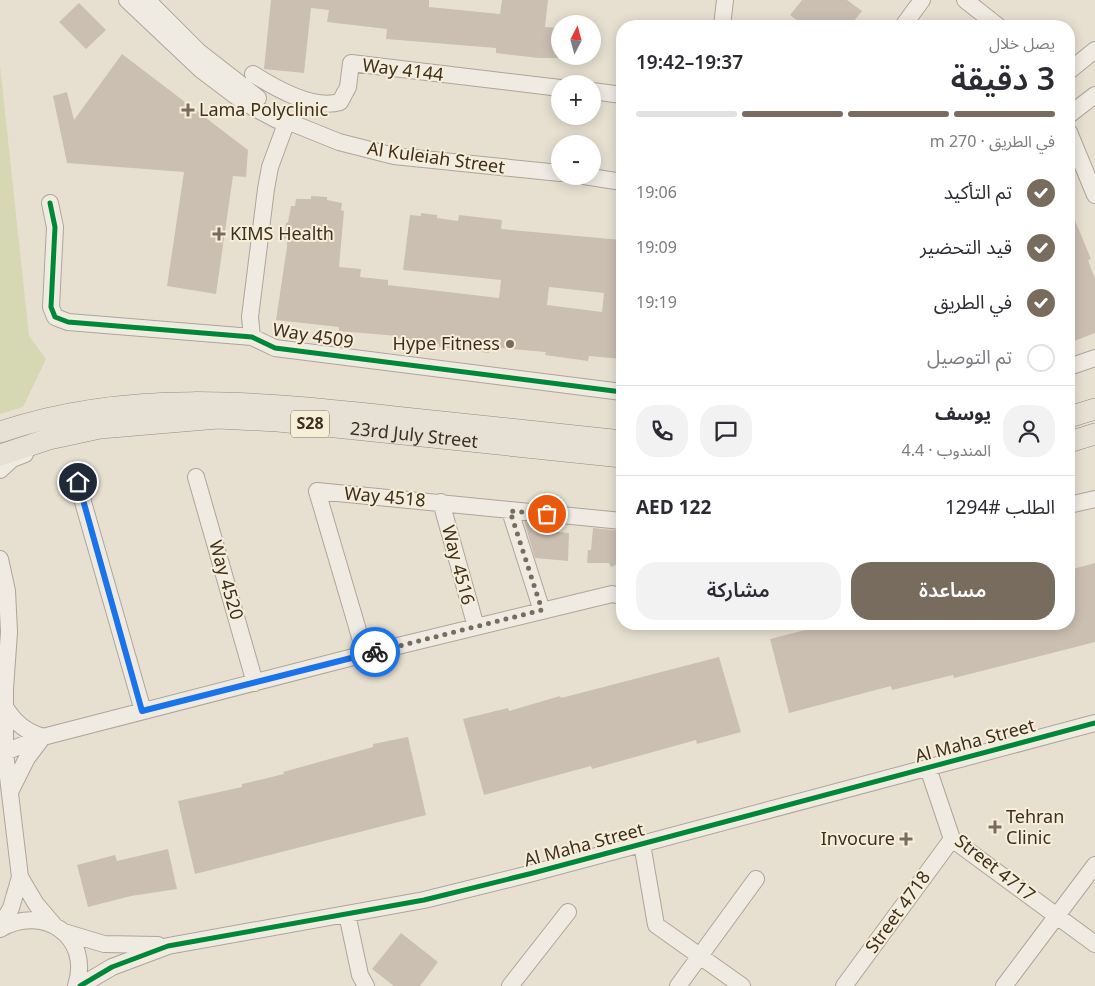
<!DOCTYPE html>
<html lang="ar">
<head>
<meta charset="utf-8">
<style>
	:root { --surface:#fff; --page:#f2f2f3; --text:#2b2b33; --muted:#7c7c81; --line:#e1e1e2; --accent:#786c5e }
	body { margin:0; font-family:Georgia,"Noto Sans Arabic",serif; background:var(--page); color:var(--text); direction:rtl; height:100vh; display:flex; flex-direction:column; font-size:19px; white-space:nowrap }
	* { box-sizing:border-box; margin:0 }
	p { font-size:16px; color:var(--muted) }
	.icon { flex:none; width:28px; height:28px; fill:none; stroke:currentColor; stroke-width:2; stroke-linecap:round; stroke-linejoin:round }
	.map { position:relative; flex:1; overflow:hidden; direction:ltr }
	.panel { position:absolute; left:616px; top:20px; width:459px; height:610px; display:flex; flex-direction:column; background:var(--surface); border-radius:20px; box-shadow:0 2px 12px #0003; direction:rtl }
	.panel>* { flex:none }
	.needle { width:32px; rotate:6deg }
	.fabs { position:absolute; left:551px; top:15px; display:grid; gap:10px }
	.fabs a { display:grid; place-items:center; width:50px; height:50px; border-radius:50%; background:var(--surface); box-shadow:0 2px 12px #0003; font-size:25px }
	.pin { position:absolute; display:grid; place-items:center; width:42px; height:42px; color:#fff; margin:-21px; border:2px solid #fff; border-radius:50%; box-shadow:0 1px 5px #0007 }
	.courier { position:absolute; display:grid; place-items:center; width:50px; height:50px; margin:-25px; border:4px solid #1a73e8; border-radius:50%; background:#fff; color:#222; box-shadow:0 1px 6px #0007 }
	.overview em { font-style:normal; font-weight:600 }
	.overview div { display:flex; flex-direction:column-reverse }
	.overview { display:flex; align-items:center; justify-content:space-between; height:85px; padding:0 20px }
	h1 { font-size:32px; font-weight:600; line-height:38px }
	.bar { display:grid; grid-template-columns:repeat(4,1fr); gap:8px 5px; align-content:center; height:60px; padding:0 20px }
	.bar i { height:6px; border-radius:4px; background:var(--line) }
	.bar .current { background:var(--accent) }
	.bar p { grid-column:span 4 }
	.line { display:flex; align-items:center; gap:12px; padding:0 20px; border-top:1px solid var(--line) }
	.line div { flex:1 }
	.round { display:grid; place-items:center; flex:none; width:52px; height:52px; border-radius:20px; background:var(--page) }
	ol { padding:0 20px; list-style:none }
	li { display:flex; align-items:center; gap:15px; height:55px }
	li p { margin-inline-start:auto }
	li .icon { padding:5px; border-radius:50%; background:var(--accent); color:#fff; stroke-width:4 }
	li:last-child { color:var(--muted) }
	li i { width:28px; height:28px; border:2px solid var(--line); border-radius:50% }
	.primary-button { display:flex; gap:10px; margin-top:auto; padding:10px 20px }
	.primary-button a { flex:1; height:58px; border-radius:20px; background:var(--accent); color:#fff; font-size:20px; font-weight:600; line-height:58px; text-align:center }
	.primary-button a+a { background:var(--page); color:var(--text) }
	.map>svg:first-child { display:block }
</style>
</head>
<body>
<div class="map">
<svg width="1095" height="986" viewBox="0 0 1095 986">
	<rect width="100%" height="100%" fill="#e7e0d1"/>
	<path fill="#d6d7b3" d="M 0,65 L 29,336 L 46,359 L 23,407 L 0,414 Z"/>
	<path fill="#cbbfb2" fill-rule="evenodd" d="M 271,0 L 429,0 L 429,7 L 500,14 L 502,0 L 548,0 L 545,27 L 560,28 L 560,55 L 558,58 L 539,58 L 496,53 L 496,48 L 386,39 L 387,29 L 327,22 L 329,10 L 311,8 L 304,73 L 264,69 Z
		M 802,0 L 847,0 L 862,11 L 850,26 L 805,26 L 790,15 Z
		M 79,3 L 106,30 L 86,49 L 59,22 Z
		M 122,54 L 248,150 L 246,177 L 233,176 L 216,294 L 167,286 L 184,172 L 67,163 L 53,96 L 67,92 L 74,120 Z
		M 311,196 L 327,197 L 327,200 L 342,203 L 341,210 L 344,211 L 339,267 L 361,269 L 360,277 L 388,280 L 388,285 L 499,298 L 501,280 L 403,270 L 410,215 L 421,216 L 421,213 L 437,215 L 437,218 L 458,221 L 459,215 L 502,220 L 501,229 L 622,240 L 622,359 L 589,356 L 588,361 L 545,355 L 546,352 L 489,347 L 489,353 L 439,347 L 439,344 L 397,338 L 397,336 L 339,331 L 339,327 L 276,320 L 287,247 L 287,240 L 284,238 L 286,223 L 288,222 L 291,206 L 295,206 L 296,199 L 311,199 ZM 549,287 L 604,293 L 602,312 L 547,305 Z
		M 1069,206 L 1091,259 L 1088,260 L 1095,279 L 1095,333 L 1069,343 Z
		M 524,521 L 549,524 L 550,531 L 569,533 L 568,561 L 535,558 Z
		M 593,528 L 622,531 L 622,562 L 611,567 L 609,563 L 587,563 L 588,550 L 591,550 Z
		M 1095,563 L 1095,642 L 954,678 L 953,675 L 892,690 L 891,686 L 789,713 L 770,639 L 829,624 L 1069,624 L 1069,570 Z
		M 719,657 L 741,732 L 697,744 L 696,740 L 592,769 L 591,766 L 484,795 L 463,719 L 508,708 L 509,711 L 560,696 L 561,698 Z
		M 408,737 L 426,815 L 195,874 L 178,801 L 242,787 L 242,784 L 284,774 L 283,772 L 373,747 L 373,744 Z
		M 168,849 L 177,889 L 131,896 L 88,907 L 77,865 L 115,855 L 117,861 Z
		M 401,933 L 438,962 L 420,986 L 394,986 L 372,969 Z"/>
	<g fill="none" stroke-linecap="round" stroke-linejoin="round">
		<g stroke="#ada599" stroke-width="18">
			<path id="minor" d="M 127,0 L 200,69 L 245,103 L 277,120 L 287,121 L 339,142 L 394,156 L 560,173
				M 147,0 L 198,51 L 258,98
				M 965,0 L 998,26
				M 722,26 L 725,0
				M 903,26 L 922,0
				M 1069,71 L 1095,50
				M 253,74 C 275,88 313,110 340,102 L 348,87 L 351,63 L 560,88
				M 592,91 L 622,95
				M 1069,115 L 1095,95
				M 1069,132 L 1095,195
				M 584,176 L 622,182
				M 50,203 L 55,227 L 51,307 L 55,317 L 68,322 L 252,337 L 275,348 L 622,392
				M 252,337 L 250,317 L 266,189 L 270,167 L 287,121
				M 1069,367 L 1095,358
				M 0,470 L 12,459 L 25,454
				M 196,477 L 255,683
				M 77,481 L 143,711
				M 441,502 L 476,627
				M 1069,505 L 1095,499
				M 510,511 L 542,611
				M 0,559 L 7,591 L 9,632 L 5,689 L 5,752 L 20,877 L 11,908 L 0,927
				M 365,654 L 317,491 L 622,521
				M 5,707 C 15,723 25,731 43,737 L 27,758 L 11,790
				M 5,752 L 43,737 L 365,654 L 612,594 L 622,596
				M 928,768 L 952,839 L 1095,944
				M 642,844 L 656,925 L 742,986
				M 20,877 L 36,904 L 53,924
				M 347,914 L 360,975 L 366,986
				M 0,929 C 43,904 92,936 76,986
				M 64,932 L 104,944 L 158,945
				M 80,986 L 112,967 L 168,946 L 424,900 L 529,874 L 1095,723
				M 510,986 L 568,912
				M 678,986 L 756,879
				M 844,986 L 952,839
				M 1004,986 L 1095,865"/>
		</g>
		<g stroke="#928b80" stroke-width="22">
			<g id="major">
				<path d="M 1069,417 L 1095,409"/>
				<path d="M 0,432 C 127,389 255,402 386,416 C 465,424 544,433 622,441"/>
				<path d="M 1069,442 L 1095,434"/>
				<path id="s1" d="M 0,455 L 49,439 L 100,428 L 218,418 L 278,421 L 622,457"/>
			</g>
		</g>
		<use href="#minor" stroke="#efebe3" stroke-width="16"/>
		<use href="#major" stroke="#e6e1d4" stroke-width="21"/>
		<g stroke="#f7eed8" stroke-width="8">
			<path id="cycleway" d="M 50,203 L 55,227 L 51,307 L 55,317 L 68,322 L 252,337 L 275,348 L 622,392
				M 80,986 L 112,967 L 168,946 L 424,900 L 529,874 L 1095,723"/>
		</g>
		<use href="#cycleway" stroke="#00873e" stroke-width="5"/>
	</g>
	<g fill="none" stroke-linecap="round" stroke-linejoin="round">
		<path stroke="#786c5e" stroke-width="5" stroke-dasharray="0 9" d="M 375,652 L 542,610 L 510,511 L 547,514"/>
		<path stroke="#1a73e8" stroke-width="6" d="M 78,482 L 142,711 L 375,652"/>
	</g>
	<g fill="#786c5e" stroke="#f7eed8" stroke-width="2">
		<path d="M185.5 102.5h5v5h5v5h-5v5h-5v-5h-5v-5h5z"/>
		<path d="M216.5 226.5h5v5h5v5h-5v5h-5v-5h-5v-5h5z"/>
		<circle cx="510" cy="344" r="5"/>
		<path d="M992.5 819.5h5v5h5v5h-5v5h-5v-5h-5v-5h5z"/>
		<path d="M903.5 831.5h5v5h5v5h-5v5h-5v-5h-5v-5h5z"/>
	</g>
	<g text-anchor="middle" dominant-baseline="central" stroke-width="4" stroke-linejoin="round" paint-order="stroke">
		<rect fill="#f7eed8" stroke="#756857" stroke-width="1" x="291" y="410.5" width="38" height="27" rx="4"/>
		<g font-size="16" font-weight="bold" fill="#3d2e20">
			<text x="310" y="424">S28</text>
		</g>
		<g font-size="18" fill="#3d2e20" stroke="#f7eed8">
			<text transform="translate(403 70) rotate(7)">Way 4144</text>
			<text transform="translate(436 158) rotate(8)">Al Kuleiah Street</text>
			<text transform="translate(313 336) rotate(9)">Way 4509</text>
			<text stroke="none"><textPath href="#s1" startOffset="419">23rd July Street</textPath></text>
			<text transform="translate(385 497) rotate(5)">Way 4518</text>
			<text transform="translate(458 565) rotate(75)">Way 4516</text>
			<text transform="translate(226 580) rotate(74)">Way 4520</text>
			<text transform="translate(975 741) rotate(-15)">Al Maha Street</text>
			<text transform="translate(584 845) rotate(-15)">Al Maha Street</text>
			<text transform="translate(995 868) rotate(38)">Street 4717</text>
			<text transform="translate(898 912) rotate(-54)">Street 4718</text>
		</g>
		<g font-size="18" fill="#3d2e20" stroke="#f7eed8" text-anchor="start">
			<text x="199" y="110">Lama Polyclinic</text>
			<text x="230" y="234">KIMS Health</text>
			<text x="500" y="344" text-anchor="end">Hype Fitness</text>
			<text x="1006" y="817">Tehran<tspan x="1006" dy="21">Clinic</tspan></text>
			<text x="895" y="839" text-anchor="end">Invocure</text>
		</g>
	</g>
</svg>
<div class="fabs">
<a><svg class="needle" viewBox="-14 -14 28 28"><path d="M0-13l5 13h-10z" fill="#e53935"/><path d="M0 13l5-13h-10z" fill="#7c7c81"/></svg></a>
<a>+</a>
<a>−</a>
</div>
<div class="pin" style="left:547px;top:514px;background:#ea580c"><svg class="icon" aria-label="bag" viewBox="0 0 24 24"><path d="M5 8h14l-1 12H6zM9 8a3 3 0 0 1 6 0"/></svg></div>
<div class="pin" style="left:78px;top:482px;background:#1f2937"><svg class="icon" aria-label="home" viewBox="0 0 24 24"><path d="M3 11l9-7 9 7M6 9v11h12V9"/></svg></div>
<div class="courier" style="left:375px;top:652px"><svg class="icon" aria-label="bike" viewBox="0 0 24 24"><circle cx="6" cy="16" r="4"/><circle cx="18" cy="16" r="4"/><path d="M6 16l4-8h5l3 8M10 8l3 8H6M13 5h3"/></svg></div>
<section class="panel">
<div class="overview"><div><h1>3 دقيقة</h1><p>يصل خلال</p></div><em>19:37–19:42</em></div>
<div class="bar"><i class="current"></i><i class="current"></i><i class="current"></i><i></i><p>في الطريق · 270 m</p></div>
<ol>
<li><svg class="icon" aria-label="check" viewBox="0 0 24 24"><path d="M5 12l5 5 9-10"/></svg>تم التأكيد<p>19:06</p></li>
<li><svg class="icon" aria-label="check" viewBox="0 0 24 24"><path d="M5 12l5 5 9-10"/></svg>قيد التحضير<p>19:09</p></li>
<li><svg class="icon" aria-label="check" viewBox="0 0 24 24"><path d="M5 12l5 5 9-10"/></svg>في الطريق<p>19:19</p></li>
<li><i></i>تم التوصيل</li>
</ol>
<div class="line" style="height:90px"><a class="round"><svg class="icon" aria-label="person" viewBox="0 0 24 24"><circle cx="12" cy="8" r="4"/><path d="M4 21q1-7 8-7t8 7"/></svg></a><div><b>يوسف</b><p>المندوب · 4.4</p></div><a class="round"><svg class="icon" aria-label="chat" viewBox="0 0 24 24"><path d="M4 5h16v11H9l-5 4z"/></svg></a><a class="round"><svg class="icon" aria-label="phone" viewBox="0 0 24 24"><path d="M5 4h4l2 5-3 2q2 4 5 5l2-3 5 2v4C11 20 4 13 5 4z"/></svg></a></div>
<div class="line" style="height:65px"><div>الطلب #1294</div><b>AED 122</b></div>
<div class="primary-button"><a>مساعدة</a><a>مشاركة</a></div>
</section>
</div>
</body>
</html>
